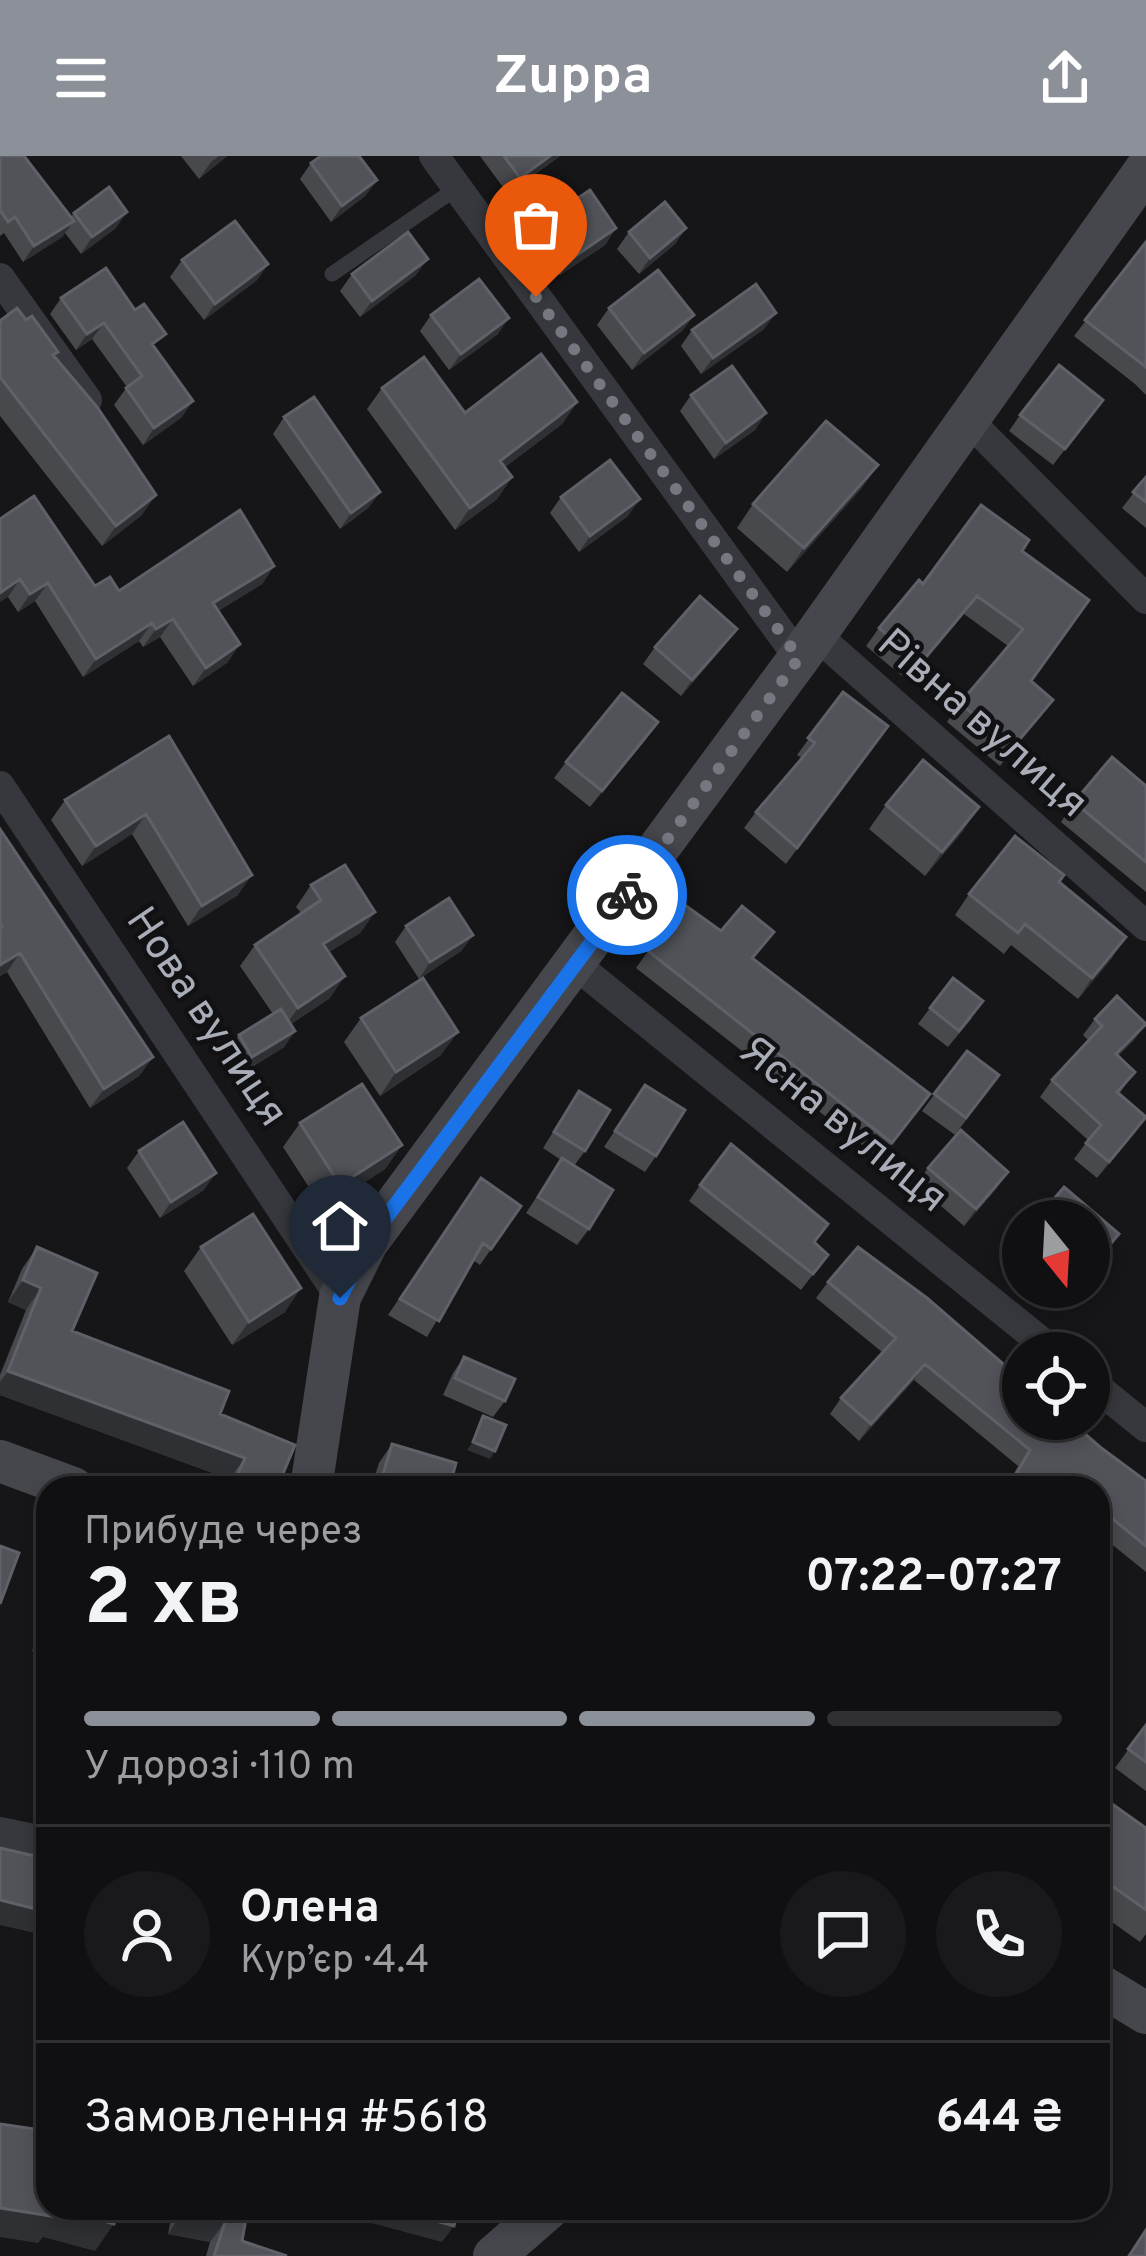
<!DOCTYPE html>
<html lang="uk">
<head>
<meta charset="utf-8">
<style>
	:root { --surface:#101012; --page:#19191b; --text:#f1f3f6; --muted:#9c9d9f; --line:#303032; --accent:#8c9099 }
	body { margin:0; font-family:Overpass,sans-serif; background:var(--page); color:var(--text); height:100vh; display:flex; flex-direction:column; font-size:45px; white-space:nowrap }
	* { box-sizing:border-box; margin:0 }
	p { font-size:39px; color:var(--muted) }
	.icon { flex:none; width:66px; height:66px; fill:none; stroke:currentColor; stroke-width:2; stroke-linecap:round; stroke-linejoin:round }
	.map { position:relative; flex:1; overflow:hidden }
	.side { position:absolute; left:36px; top:1320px; width:1074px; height:744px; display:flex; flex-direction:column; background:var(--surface); border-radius:36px; box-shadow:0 6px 18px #0003,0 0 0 3px var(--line) }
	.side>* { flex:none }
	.needle { width:78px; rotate:162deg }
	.tools { position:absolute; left:1002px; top:1044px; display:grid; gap:24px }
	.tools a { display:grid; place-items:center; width:108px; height:108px; border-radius:50%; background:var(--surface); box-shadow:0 6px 18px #0003,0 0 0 3px var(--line); font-size:60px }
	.pin { position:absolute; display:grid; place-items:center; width:102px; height:102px; color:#fff; margin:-123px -51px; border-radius:50% 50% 50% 0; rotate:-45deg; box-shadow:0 0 12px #0007 }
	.pin .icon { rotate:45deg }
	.courier { position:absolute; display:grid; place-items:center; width:120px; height:120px; margin:-60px; border:9px solid #1a73e8; border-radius:50%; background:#fff; color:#222; box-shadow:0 3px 15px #0007 }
	.summary em { font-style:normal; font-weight:700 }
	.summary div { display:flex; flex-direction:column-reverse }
	.summary { display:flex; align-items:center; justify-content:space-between; height:204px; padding:0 48px }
	h1 { font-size:78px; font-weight:700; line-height:90px }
	.bar { display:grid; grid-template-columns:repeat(4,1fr); gap:18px 12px; align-content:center; height:144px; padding:0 48px }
	.bar i { height:15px; border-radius:9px; background:var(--line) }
	.bar .on { background:var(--accent) }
	.bar p { grid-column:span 4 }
	.line { display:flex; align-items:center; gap:30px; padding:0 48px; border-top:3px solid var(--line) }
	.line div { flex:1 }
	.round { display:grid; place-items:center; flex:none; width:126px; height:126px; border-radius:63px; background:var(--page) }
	header { display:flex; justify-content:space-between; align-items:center; height:156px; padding:0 48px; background:var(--accent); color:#fff; font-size:54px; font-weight:700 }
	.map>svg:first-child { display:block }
</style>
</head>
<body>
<header><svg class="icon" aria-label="menu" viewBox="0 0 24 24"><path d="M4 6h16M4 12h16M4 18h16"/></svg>Zuppa<svg class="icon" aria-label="share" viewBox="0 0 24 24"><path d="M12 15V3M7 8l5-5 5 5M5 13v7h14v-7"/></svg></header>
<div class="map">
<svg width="1146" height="2100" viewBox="0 0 1146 2100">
	<rect width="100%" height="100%" fill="#161618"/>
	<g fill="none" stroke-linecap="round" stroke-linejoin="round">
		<path stroke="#37383d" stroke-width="15" d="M 332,118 L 457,32"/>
		<path stroke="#37383d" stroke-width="30" d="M 434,0 L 799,502
			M 0,122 L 87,244
			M 965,261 L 1146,443
			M 815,478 L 1146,770
			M 0,630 L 340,1141
			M 576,809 L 1055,1197
			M 1089,1225 L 1146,1271
			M 0,1676 L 48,1686"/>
		<path stroke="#45474d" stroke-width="42" d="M 0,1305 L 73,1332
			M 311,1332 L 340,1141 L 367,1087 L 799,502 L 1146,13
			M 1098,1828 L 1146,1857
			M 494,2100 L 549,2052"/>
	</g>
	<path fill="#47494d" d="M 0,0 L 71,61 L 74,57 L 116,72 L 81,98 L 65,77 L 62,81 L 23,106 L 4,77 L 0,80 Z
		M 181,0 L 227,0 L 199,23 Z
		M 480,0 L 560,0 L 508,38 Z
		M 311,7 L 377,24 L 365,40 L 331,66 L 300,23 Z
		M 545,64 L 616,72 L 605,89 L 560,119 L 534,81 Z
		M 686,72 L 675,88 L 639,118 L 617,93 L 629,76 Z
		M 1146,86 L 1146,239 L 1135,228 L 1074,180 Z
		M 182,104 L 268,108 L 257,124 L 204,164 L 170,121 Z
		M 352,118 L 416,119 L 360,161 L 340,135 Z
		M 61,142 L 155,193 L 182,261 L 143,289 L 114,249 L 127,231 L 92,183 L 76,194 L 50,158 Z
		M 609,152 L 694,159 L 682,175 L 632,214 L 597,169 Z
		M 431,159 L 498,178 L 449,214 L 420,175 Z
		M 0,165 L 54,201 L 142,359 L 102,390 L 0,260 Z
		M 764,173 L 701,218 L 681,190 L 692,174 Z
		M 382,232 L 465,257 L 577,246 L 562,268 L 505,311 L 512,321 L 497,343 L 455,374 L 367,253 Z
		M 691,239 L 766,257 L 755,274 L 714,303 L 680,255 Z
		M 1103,244 L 1053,309 L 1009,275 L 1020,259 Z
		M 284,261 L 380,336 L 368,352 L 340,373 L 273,278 Z
		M 878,309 L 861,333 L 787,416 L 737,372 L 753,348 Z
		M 1146,321 L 1146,372 L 1122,352 Z
		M 561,341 L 628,360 L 579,396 L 550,357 Z
		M 0,363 L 95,430 L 119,435 L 274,410 L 262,428 L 218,455 L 228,506 L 193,530 L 160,481 L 143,491 L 139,485 L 83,521 L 35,445 L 18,456 L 8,441 Z
		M 1022,395 L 1031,525 L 1053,544 L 1000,610 L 947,566 L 960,547 L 1008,490 L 964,458 L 908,525 L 866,490 L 879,472 L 923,428 Z
		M 737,473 L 725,489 L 681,540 L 643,508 L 655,491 Z
		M 843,536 L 888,570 L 786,708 L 744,672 L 756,656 L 802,602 L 797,599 Z
		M 169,580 L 238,739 L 188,770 L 132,678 L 82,710 L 51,664 L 65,644 Z
		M 647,582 L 590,651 L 554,622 L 566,606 Z
		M 1146,630 L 1146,736 L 1061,666 L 1074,646 Z
		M 886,649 L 963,675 L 925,720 L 869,673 Z
		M 0,673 L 153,901 L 139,920 L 90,952 L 7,816 L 0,820 Z
		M 1059,726 L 1112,802 L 1078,843 L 1011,789 L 1004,798 L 955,759 L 969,738 Z
		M 311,729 L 375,756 L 360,777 L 329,796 L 330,842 L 291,868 L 295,875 L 284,891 L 241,918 L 227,895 L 239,879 L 273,858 L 240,810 L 255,789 L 301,757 L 296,751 Z
		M 682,747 L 721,775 L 774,776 L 753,803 L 918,954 L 880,1003 L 636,812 Z
		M 406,770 L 473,779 L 461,795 L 419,823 L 395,786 Z
		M 930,852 L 972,862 L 948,891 L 918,868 Z
		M 361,862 L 441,899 L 380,940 L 344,886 Z
		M 1095,863 L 1146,868 L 1134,884 L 1118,900 L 1135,916 L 1119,938 L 1135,977 L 1097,1022 L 1074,1003 L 1088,984 L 1040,941 L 1052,924 L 1088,884 L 1083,879 Z
		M 967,895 L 999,919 L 955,979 L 922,955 Z
		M 645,929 L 656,1000 L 645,1016 L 604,991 Z
		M 579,935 L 585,995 L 574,1010 L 589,1073 L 577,1089 L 526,1057 L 561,1004 L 543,992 Z
		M 300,967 L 402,989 L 385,1013 L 323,1053 L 283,991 Z
		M 139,995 L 204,1034 L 160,1062 L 127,1012 Z
		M 928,1012 L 997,1032 L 964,1070 L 916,1028 Z
		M 481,1022 L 521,1050 L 480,1109 L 473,1104 L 427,1181 L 388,1159 Z
		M 700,1029 L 828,1099 L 801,1134 L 689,1045 Z
		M 1023,1078 L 1023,1118 L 1006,1103 Z
		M 37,1091 L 72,1175 L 220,1258 L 277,1332 L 226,1332 L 229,1323 L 0,1239 L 0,1219 L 26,1154 L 8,1146 L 22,1113 Z
		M 201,1091 L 285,1156 L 232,1189 L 184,1115 Z
		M 828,1126 L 1100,1291 L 1146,1325 L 1146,1416 L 1098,1377 L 1098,1332 L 1006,1332 L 1018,1310 L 914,1224 L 859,1285 L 830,1258 L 841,1242 L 882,1196 L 816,1142 Z
		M 1038,1131 L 1078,1131 L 1061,1150 Z
		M 464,1201 L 505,1245 L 493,1261 L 443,1239 L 453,1217 Z
		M 392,1288 L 449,1332 L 371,1332 L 379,1307 Z
		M 48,1451 L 48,1501 L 32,1495 Z
		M 1146,1569 L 1146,1635 L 1115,1612 Z
		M 1098,1638 L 1146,1672 L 1146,1778 L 1140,1786 L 1098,1756 Z
		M 173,2052 L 248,2052 L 242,2085 L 287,2100 L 206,2100 L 210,2086 L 168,2078 Z"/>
	<path fill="#2f3033" d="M 219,0 L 227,0 L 199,23 L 211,6 Z
		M 550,0 L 560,0 L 508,38 L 520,22 Z
		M 377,24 L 365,40 L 331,66 L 342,50 Z
		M 127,56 L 116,72 L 81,98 L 92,81 Z
		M 74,65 L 62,81 L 23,106 L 34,90 Z
		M 616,72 L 605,89 L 560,119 L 571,103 Z
		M 686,72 L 675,88 L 639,118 L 650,102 Z
		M 428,103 L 416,119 L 360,161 L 372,145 Z
		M 268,108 L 257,124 L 204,164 L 215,148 Z
		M 776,157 L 764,173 L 701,218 L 713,202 Z
		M 694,159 L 682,175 L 632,214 L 644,197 Z
		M 509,162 L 498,178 L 449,214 L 461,198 Z
		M 104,167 L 92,183 L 76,194 L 87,178 Z
		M 193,245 L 182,261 L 143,289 L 154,272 Z
		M 577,246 L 562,268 L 485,326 L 500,305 Z
		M 766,257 L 755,274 L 714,303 L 726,287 Z
		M 878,309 L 861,333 L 787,416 L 804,392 Z
		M 512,321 L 497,343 L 455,374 L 470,352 Z
		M 380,336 L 368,352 L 340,373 L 351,357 Z
		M 156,339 L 142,359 L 102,390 L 116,370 Z
		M 640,343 L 628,360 L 579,396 L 590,380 Z
		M 274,410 L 262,428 L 200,466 L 213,447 Z
		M 20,423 L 8,441 L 0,446 L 0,437 Z
		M 48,427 L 35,445 L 18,456 L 30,438 Z
		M 977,440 L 964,458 L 908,525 L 921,507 Z
		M 173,463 L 160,481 L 143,491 L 156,473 Z
		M 152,467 L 139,485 L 83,521 L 96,503 Z
		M 737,473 L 725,489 L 681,540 L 692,524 Z
		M 240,488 L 228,506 L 193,530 L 206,512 Z
		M 1053,544 L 1040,562 L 1000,610 L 1013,591 Z
		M 658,566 L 647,582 L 590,651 L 602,635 Z
		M 979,651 L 963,675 L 925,720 L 942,696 Z
		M 146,658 L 132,678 L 82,710 L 96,690 Z
		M 252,719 L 238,739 L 188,770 L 202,750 Z
		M 375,756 L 360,777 L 308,809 L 323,788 Z
		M 473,779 L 461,795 L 419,823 L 430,806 Z
		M 1126,781 L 1112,802 L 1078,843 L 1092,822 Z
		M 20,797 L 7,816 L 0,820 L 0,809 Z
		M 345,820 L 330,842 L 283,873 L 298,852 Z
		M 1146,868 L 1134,884 L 1104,915 L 1116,898 Z
		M 295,875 L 284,891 L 241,918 L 252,901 Z
		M 458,876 L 441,899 L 380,940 L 396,916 Z
		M 153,901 L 139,920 L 90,952 L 104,933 Z
		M 1146,961 L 1135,977 L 1097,1022 L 1109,1006 Z
		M 402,989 L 385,1013 L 323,1053 L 340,1029 Z
		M 1008,1016 L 997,1032 L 964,1070 L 976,1053 Z
		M 216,1017 L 204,1034 L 160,1062 L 171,1046 Z
		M 1119,1078 L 1103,1102 L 1089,1118 L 1089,1113 Z
		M 23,1124 L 41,1132 L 26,1154 L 8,1146 Z
		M 301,1132 L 285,1156 L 232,1189 L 249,1166 Z
		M 925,1208 L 914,1224 L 859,1285 L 871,1268 Z
		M 8,1215 L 245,1302 L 229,1323 L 0,1239 L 0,1226 Z
		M 473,1286 L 495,1295 L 490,1303 L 467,1294 Z
		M 48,1472 L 48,1501 L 32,1495 Z
		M 0,1744 L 48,1756 L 48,1780 L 0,1769 Z
		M 0,2052 L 58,2053 L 114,2068 L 95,2095 L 43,2081 L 38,2087 L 0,2081 Z
		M 373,2052 L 388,2052 L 454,2070 L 442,2086 L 364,2065 Z
		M 182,2057 L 225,2066 L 210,2086 L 168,2078 Z"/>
	<path fill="#525359" stroke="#5f6168" stroke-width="3" d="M 0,0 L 24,0 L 74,65 L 34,90 L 15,61 L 8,66 L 0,54 Z
		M 321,0 L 359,0 L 377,24 L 342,50 L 311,7 Z
		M 504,0 L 550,0 L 520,22 Z
		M 109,31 L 127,56 L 92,81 L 74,57 Z
		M 590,34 L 616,72 L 571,103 L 545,64 Z
		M 665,46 L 686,72 L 650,102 L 629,76 Z
		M 235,65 L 268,108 L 215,148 L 182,104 Z
		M 408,76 L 428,103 L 372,145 L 352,118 Z
		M 1146,86 L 1146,211 L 1085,164 Z
		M 106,112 L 135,154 L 144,148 L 166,178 L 152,188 L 193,245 L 154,272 L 126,232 L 142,220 L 104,167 L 87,178 L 61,142 Z
		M 658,114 L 694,159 L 644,197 L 609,152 Z
		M 479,123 L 509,162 L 461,198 L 431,159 Z
		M 756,128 L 776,157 L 713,202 L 692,174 Z
		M 17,152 L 26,164 L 32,160 L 58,196 L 53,199 L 97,251 L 156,339 L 116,370 L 0,221 L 0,165 Z
		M 541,198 L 577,246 L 500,305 L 512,321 L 470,352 L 382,232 L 424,201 L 465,257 Z
		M 1059,209 L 1103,244 L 1065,293 L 1020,259 Z
		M 732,210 L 766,257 L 726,287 L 691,239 Z
		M 314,241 L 380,336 L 351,357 L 284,261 Z
		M 826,265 L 878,309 L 804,392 L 753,348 Z
		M 610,304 L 640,343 L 590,380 L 561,341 Z
		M 1146,321 L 1146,346 L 1133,336 Z
		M 34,340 L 95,430 L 110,421 L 119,435 L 240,354 L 274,410 L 213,447 L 240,488 L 206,512 L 173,463 L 156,473 L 152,467 L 96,503 L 48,427 L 30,438 L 20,423 L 0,437 L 0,363 Z
		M 981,349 L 1029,384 L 1022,395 L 1089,444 L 1031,525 L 1053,544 L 1013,591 L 960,547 L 1023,473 L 977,440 L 921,507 L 879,472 L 919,424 L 923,428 Z
		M 700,440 L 737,473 L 692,524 L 655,491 Z
		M 843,536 L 888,570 L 797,692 L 756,656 L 815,587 L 808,582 Z
		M 622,537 L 658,566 L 602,635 L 566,606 Z
		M 169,580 L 252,719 L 202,750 L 146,658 L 96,690 L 65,644 Z
		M 1112,601 L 1146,630 L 1146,706 L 1074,646 Z
		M 923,604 L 979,651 L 942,696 L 886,649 Z
		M 0,673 L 153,901 L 104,933 L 20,797 L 0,809 L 0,772 L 2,771 L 0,767 Z
		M 1015,680 L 1064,719 L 1059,726 L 1126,781 L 1092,822 L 1025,768 L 1018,777 L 969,738 Z
		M 345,709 L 375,756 L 323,788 L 345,820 L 298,852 L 255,789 L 321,744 L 311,729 Z
		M 449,742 L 473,779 L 430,806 L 406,770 Z
		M 682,747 L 721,775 L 742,750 L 774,776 L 752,802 L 930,938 L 892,987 L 648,795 Z
		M 423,822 L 458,876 L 396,916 L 361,862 Z
		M 953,822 L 983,845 L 959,875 L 930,852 Z
		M 1117,840 L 1146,868 L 1116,898 L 1135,916 L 1117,936 L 1146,961 L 1109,1006 L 1086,987 L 1101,969 L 1052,924 L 1102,870 L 1095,863 Z
		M 281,853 L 295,875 L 252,901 L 239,879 Z
		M 967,895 L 999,919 L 966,962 L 934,938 Z
		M 362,928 L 402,989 L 340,1029 L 300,967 Z
		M 645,929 L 685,954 L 656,1000 L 615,975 Z
		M 579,935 L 610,954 L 585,995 L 554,976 Z
		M 183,966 L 216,1017 L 171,1046 L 139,995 Z
		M 961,974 L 1008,1016 L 976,1053 L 928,1012 Z
		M 731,988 L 828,1068 L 814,1086 L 828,1099 L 813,1118 L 700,1029 Z
		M 562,1002 L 613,1034 L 589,1073 L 538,1041 Z
		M 481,1022 L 521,1050 L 491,1093 L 483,1087 L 439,1165 L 400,1143 Z
		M 1064,1031 L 1119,1078 L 1089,1113 L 1089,1065 L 1035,1065 Z
		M 253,1058 L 301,1132 L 249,1166 L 201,1091 Z
		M 37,1091 L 97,1117 L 72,1175 L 229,1235 L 220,1258 L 295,1289 L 277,1332 L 248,1332 L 234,1326 L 245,1302 L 8,1215 L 41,1132 L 23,1124 Z
		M 858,1091 L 927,1142 L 1023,1225 L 1023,1263 L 1068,1263 L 1100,1291 L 1146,1325 L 1146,1390 L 1098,1351 L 1098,1332 L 1008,1332 L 1030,1294 L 925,1208 L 871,1268 L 841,1242 L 896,1182 L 828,1126 Z
		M 464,1201 L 515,1223 L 505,1245 L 455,1222 Z
		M 483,1260 L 506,1269 L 495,1295 L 473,1286 Z
		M 392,1288 L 456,1307 L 449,1332 L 379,1332 Z
		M 0,1390 L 19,1397 L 0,1448 Z
		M 1146,1569 L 1146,1606 L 1128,1593 Z
		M 1098,1638 L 1146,1672 L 1146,1754 L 1098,1720 Z
		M 0,1692 L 48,1703 L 48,1756 L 0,1744 Z
		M 0,1968 L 48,1975 L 48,2052 L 118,2052 L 114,2068 L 58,2053 L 57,2061 L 0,2052 Z
		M 183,2052 L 248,2052 L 242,2085 L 287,2100 L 214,2100 L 225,2066 L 182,2057 Z
		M 388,2052 L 459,2052 L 454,2070 Z
		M 1146,2074 L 1146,2100 L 1129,2100 Z"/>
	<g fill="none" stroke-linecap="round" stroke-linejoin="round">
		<path stroke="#757880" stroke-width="12" stroke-dasharray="0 21.6" d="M 536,141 L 799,502 L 627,739"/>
		<path stroke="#1a73e8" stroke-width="15" d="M 340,1142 L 367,1087 L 627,739"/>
	</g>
	<g text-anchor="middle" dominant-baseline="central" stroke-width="9" stroke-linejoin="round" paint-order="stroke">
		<g font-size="42" fill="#a8adb8" stroke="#111113">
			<text transform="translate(981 569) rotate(41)">Рівна вулиця</text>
			<text transform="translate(205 862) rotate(56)">Нова вулиця</text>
			<text transform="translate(842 970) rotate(39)">Ясна вулиця</text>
		</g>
	</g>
</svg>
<div class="tools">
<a><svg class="needle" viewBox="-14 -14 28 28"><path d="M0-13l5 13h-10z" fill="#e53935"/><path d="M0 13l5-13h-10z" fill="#9c9d9f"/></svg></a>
<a><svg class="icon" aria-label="locate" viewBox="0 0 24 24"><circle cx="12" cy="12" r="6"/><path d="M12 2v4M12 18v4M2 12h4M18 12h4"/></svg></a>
</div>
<div class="pin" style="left:536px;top:141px;background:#ea580c"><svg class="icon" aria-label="bag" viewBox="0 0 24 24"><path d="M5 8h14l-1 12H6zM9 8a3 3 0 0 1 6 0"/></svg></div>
<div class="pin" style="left:340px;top:1142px;background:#1f2937"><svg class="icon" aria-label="home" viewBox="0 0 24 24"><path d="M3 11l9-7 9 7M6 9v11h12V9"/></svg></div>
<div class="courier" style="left:627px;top:739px"><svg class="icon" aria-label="bike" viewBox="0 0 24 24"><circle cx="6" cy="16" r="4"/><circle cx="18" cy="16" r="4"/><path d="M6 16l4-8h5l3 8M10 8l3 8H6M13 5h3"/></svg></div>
<section class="side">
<div class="summary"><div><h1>2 хв</h1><p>Прибуде через</p></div><em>07:22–07:27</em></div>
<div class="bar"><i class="on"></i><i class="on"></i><i class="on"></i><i></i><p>У дорозі · 110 m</p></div>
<div class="line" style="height:216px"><a class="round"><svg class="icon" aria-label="person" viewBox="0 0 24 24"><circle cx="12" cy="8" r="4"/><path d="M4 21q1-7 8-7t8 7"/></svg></a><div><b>Олена</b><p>Кур’єр · 4.4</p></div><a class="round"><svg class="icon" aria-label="chat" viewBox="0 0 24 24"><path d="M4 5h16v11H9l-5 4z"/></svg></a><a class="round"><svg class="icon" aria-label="phone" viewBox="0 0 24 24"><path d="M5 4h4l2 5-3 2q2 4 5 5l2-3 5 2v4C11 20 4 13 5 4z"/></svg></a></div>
<div class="line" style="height:156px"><div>Замовлення #5618</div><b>644 ₴</b></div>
</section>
</div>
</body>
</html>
